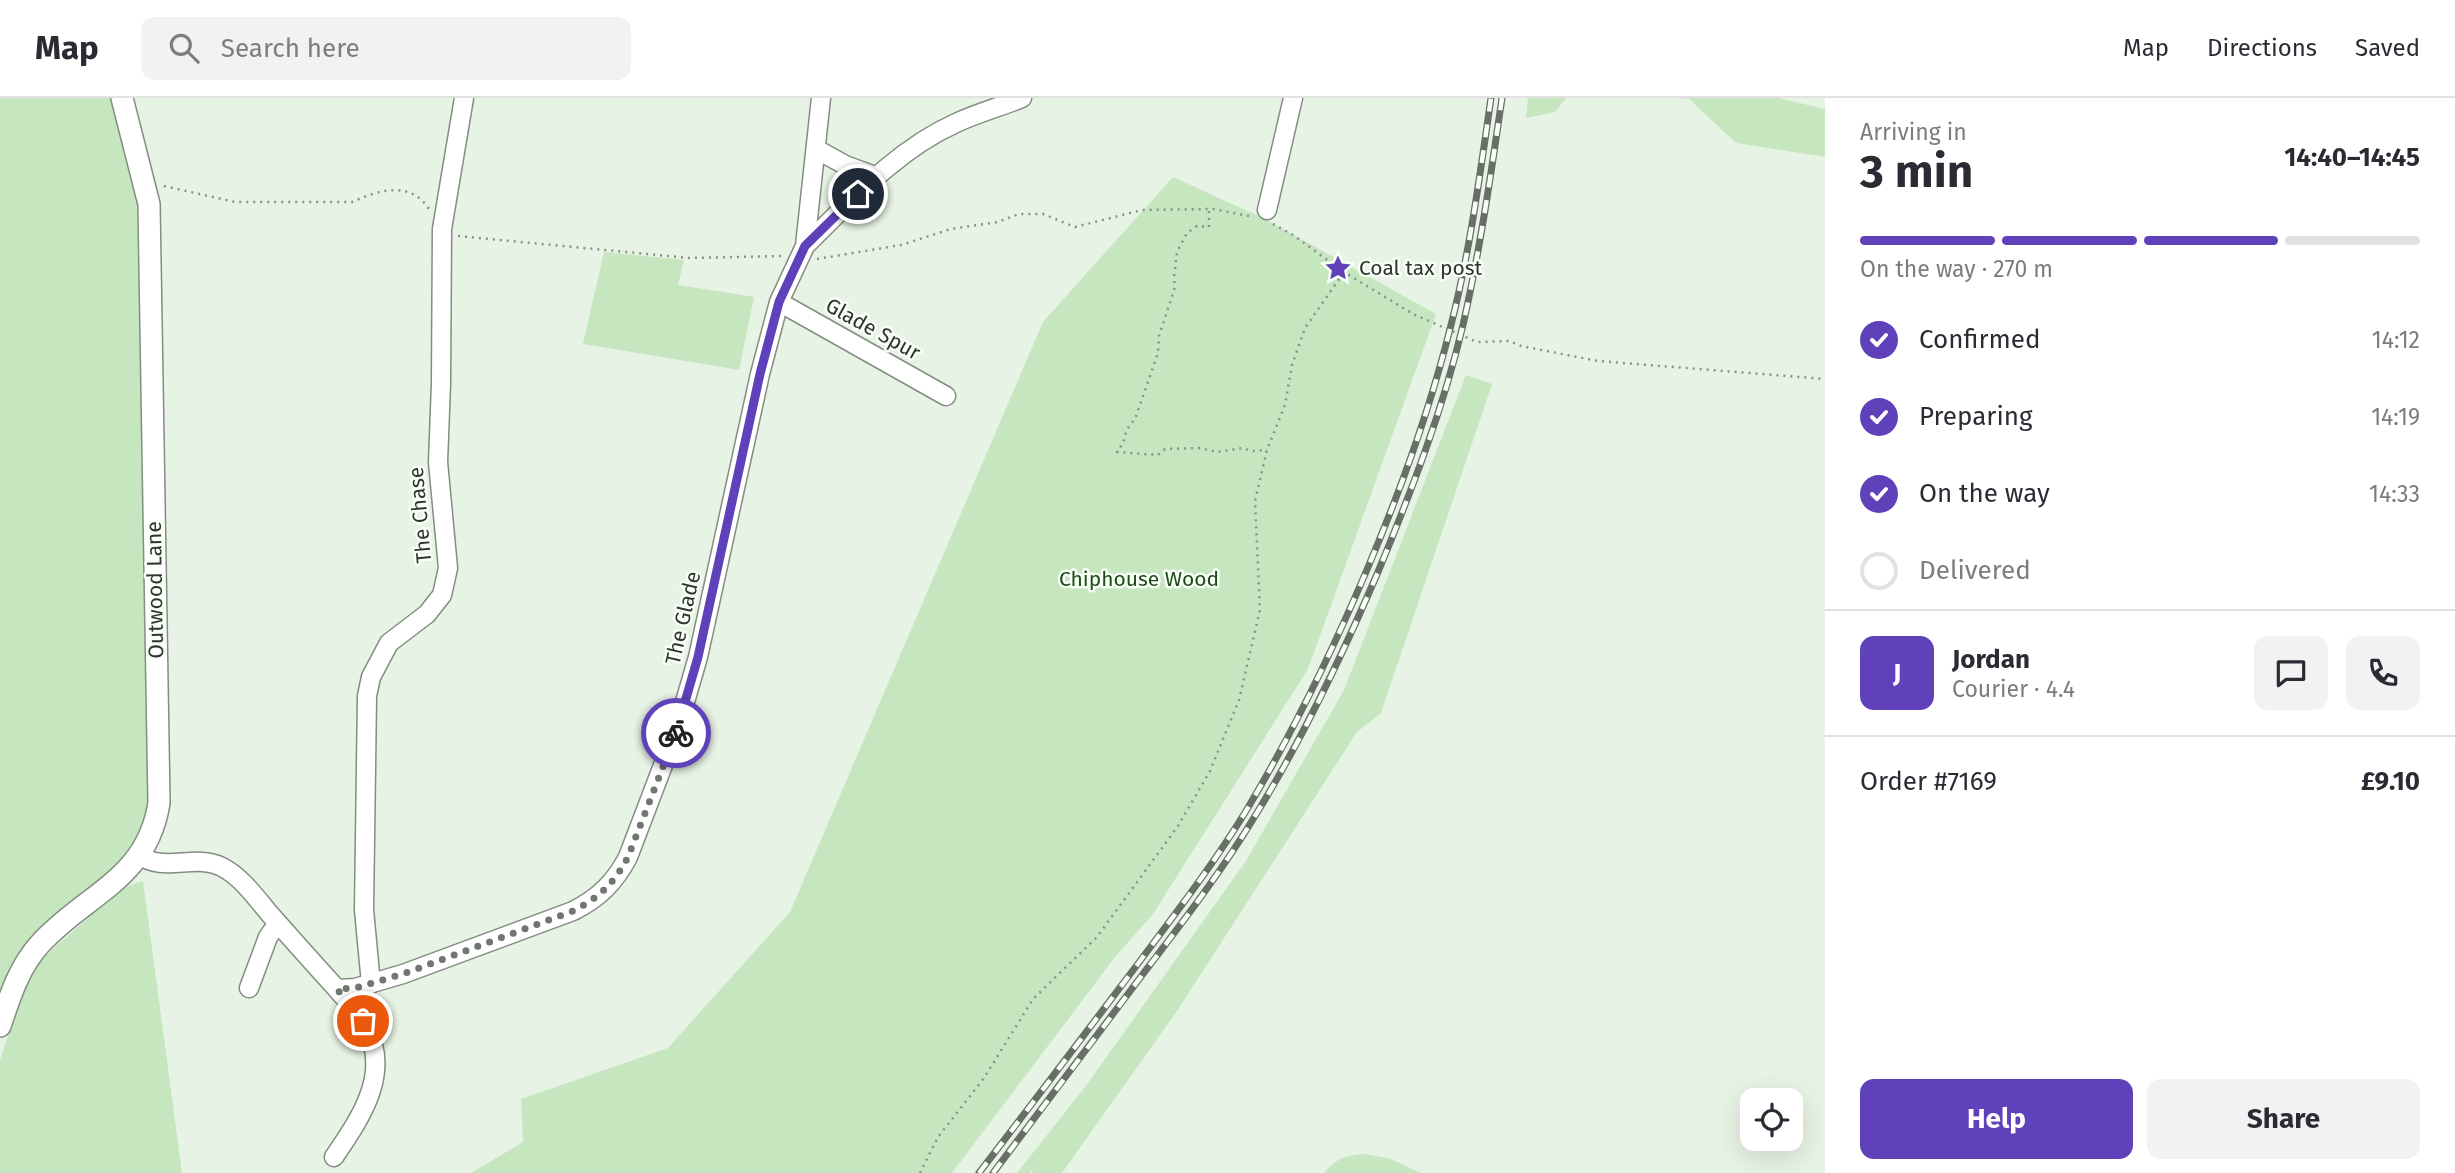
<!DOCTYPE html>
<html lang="en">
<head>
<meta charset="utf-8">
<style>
	:root { --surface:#fff; --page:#f2f2f3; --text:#2b2b33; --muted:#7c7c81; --line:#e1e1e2; --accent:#5f41b9 }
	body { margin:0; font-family:"Fira Sans",sans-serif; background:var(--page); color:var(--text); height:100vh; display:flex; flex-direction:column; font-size:26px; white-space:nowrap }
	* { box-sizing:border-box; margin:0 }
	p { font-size:23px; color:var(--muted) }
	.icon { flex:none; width:38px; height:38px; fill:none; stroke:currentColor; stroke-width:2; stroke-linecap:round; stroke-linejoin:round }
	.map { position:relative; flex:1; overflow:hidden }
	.sheet { display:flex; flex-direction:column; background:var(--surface); width:630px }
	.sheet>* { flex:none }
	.buttons { position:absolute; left:1740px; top:990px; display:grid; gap:14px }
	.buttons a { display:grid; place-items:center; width:63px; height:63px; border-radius:14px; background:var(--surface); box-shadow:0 7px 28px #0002; font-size:35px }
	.pin { position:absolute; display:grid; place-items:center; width:60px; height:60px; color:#fff; margin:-30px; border:4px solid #fff; border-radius:50%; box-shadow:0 2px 7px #0007 }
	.courier { position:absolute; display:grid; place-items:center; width:70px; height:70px; margin:-35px; border:5px solid #5f41b9; border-radius:50%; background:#fff; color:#222; box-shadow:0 2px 9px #0007 }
	.summary em { font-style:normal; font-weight:700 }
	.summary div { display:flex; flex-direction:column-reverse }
	.summary { display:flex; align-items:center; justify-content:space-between; height:119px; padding:0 35px }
	h1 { font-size:46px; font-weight:700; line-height:52px }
	.bar { display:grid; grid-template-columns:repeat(4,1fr); gap:10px 7px; align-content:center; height:84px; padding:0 35px }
	.bar i { height:9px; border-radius:5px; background:var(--line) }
	.bar .selected { background:var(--accent) }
	.bar p { grid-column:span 4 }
	.line { display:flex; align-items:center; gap:18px; padding:0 35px; border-top:2px solid var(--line) }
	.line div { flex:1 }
	.round { display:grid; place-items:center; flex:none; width:74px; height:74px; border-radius:14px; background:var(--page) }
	ol { padding:0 35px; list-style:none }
	li { display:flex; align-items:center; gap:21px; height:77px }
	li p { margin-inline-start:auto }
	li .icon { padding:7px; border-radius:50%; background:var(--accent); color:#fff; stroke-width:4 }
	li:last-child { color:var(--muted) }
	li i { width:38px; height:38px; border:4px solid var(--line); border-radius:50% }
	.action { display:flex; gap:14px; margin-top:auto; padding:14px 35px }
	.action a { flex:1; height:80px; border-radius:14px; background:var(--accent); color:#fff; font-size:28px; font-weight:700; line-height:80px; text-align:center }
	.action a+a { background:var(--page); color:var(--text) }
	header { display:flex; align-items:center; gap:42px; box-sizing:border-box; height:98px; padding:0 35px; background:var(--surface); border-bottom:2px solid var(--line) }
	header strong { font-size:33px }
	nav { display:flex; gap:38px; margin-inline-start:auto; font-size:24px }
	.search { width:490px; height:63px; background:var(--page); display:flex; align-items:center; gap:18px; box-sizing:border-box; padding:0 24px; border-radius:14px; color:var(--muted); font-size:26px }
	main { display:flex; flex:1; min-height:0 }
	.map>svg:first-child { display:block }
</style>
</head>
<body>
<header>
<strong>Map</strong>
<div class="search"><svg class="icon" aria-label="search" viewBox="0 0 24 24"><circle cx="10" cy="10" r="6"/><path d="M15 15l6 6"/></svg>Search here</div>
<nav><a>Map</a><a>Directions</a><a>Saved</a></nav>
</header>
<main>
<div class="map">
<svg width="1825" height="1075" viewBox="0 0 1825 1075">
	<rect width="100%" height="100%" fill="#e7f3e5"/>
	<path fill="#c5e6bf" d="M 0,0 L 122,0 L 149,106 L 141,348 L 151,702 L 140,734 L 113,772 L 0,904 Z
		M 1528,0 L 1566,0 L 1555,14 L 1526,20 Z
		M 1679,0 L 1778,0 L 1825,11 L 1825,59 L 1736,45 L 1689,1 Z
		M 1173,79 L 1265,121 L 1436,216 L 1308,571 L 1153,816 L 1115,859 L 952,1075 L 471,1075 L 523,1044 L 521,1001 L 668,950 L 790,814 L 1043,224 Z
		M 604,154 L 684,162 L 678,187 L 754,199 L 739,272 L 583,246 Z
		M 1466,277 L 1492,286 L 1381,615 L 1357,634 L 1179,910 L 1062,1075 L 1033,1075 L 1029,1070 L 1031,1075 L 1017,1075 L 1085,989 L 1246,763 L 1344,592 Z
		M 143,783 L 182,1075 L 0,1075 L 0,962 L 28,879 L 45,858 L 122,790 Z
		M 1363,1056 L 1388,1060 L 1421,1075 L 1324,1075 C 1335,1061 1345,1058 1363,1056 Z"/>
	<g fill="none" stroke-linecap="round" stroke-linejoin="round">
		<g stroke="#828e80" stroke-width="21">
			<path id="minor" d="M 816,51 L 845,67 L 875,78
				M 1267,112 L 1293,0
				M 805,148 C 851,103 896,52 956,25 C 977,15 1000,9 1022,0
				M 779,204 L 946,298
				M 138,756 C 163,776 195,755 222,769 C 240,778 255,798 268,814 C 291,840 314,866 337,891
				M 371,886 L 364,812 L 367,598 L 371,579 L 389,545 L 427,516 L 442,497 L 448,470 L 438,364 L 441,286 L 442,131 L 464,0
				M 249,890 L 268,839 L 278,825
				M 334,1059 C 361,1019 393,974 364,925 C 358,913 346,902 337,891 L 355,890 L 403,876 L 573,813 C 599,800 615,784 628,759 L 678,628 L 698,559 L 760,276 L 779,204 L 805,148 L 821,0"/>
		</g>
		<g stroke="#828e80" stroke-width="24">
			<path id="major" d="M 0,928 C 10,898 19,869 40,846 C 85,796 147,782 159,705 L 149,106 L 122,0"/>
		</g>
		<path stroke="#8a9288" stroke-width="2.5" stroke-dasharray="2 5" stroke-linecap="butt" d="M 164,88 L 235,104 L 352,104 C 379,92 410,82 429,111
			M 1209,113 L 1209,129 L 1197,128 L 1187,135 L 1177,154 L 1174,180 L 1175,189 L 1159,238 L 1158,255 L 1135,321 L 1127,331 L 1123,345 L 1117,354 L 1158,357 L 1165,351 L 1200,350 L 1217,354 L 1243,350 L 1251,353 L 1267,352
			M 1273,126 L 1293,137 L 1344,174 L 1413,216 L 1477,244 L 1510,243 L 1521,248 L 1598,263 L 1825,281
			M 458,138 L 689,160 L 783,158
			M 817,161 L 901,147 L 951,131 L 998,124 L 1019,116 L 1043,116 L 1075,129 L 1142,112 L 1213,111 L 1254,119
			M 920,1075 L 938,1039 L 984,980 L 1033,901 L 1097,839 L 1178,728 L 1210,673 L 1239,602 L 1260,512 L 1255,403 L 1267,352 L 1285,307 L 1292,267 L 1305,230 L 1344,174"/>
		<use href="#minor" stroke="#fff" stroke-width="18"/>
		<use href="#major" stroke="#fff" stroke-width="21"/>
		<g stroke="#686f67" stroke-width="7">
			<path id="rail" d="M 979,1075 C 1032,1006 1085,936 1137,867 C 1175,816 1213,767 1246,713 C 1292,636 1331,556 1366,474 C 1400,394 1430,312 1451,227 C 1470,153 1480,76 1491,0
				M 993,1075 C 1043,1009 1093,943 1143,876 C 1182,825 1222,773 1255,718 C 1303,640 1342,558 1378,474 C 1411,394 1443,312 1463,227 C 1480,152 1491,76 1502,0"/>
		</g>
		<use href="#rail" stroke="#f7fff6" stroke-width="4.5" stroke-dasharray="13" stroke-linecap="butt"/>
	</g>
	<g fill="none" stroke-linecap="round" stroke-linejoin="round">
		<path stroke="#6f776e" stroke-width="7" stroke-dasharray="0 12.6" d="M 363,923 L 337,891 L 355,890 L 403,876 L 573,813 C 599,800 615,784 628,759 L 676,635"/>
		<path stroke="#5f41b9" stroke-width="9" d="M 676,635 L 698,559 L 760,276 L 779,204 L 805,148 L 858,96"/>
	</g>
	<defs>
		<g id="sight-bare" transform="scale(2.1)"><path d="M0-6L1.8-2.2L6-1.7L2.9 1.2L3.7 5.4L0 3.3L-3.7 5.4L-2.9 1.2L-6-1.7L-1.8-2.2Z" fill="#5f41b9" stroke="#f7fff6" stroke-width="2.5" paint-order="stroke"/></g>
	</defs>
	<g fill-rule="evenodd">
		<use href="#sight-bare" x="1338" y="170"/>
	</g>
	<g text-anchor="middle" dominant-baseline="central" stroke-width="5" stroke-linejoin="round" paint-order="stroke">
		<g font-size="21" fill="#2f342e" stroke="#f7fff6" text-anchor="start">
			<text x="1359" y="170">Coal tax post</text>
		</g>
		<g font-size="21" fill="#2f342e" stroke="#f7fff6">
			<text transform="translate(873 231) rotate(29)">Glade Spur</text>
			<text transform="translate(420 417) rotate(-95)">The Chase</text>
			<text transform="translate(155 492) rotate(-91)">Outwood Lane</text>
			<text transform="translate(683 520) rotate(-77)">The Glade</text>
		</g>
		<g font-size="21" fill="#1d4c17" stroke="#f7fff6">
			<text x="1139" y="481">Chiphouse Wood</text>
		</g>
	</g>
</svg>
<div class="buttons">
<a><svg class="icon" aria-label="locate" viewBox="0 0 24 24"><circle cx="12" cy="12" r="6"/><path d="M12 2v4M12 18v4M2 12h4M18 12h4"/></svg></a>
</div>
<div class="pin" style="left:363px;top:923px;background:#ea580c"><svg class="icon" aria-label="bag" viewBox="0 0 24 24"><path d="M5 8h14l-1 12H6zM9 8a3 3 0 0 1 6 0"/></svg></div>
<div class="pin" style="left:858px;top:96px;background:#1f2937"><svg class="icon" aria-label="home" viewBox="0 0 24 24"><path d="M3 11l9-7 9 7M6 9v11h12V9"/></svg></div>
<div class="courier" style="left:676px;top:635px"><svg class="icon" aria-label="bike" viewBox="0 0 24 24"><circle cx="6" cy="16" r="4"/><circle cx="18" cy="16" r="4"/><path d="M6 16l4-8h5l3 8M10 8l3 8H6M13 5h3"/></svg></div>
</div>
<section class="sheet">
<div class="summary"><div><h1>3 min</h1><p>Arriving in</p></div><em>14:40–14:45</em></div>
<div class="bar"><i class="selected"></i><i class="selected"></i><i class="selected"></i><i></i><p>On the way · 270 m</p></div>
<ol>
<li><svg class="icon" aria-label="check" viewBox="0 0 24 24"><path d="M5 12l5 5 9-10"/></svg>Confirmed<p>14:12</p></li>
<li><svg class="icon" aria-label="check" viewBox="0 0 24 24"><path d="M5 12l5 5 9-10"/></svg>Preparing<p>14:19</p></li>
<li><svg class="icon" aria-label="check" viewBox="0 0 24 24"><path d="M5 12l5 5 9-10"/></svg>On the way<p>14:33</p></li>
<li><i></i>Delivered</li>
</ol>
<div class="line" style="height:126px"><b class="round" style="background:var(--accent);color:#fff">J</b><div><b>Jordan</b><p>Courier · 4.4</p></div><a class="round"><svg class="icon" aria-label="chat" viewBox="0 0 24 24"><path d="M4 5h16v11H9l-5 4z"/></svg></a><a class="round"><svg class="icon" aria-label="phone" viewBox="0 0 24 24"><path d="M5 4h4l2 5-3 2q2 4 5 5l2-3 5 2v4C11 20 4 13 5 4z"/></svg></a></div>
<div class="line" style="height:91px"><div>Order #7169</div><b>£9.10</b></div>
<div class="action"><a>Help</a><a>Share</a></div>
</section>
</main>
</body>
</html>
